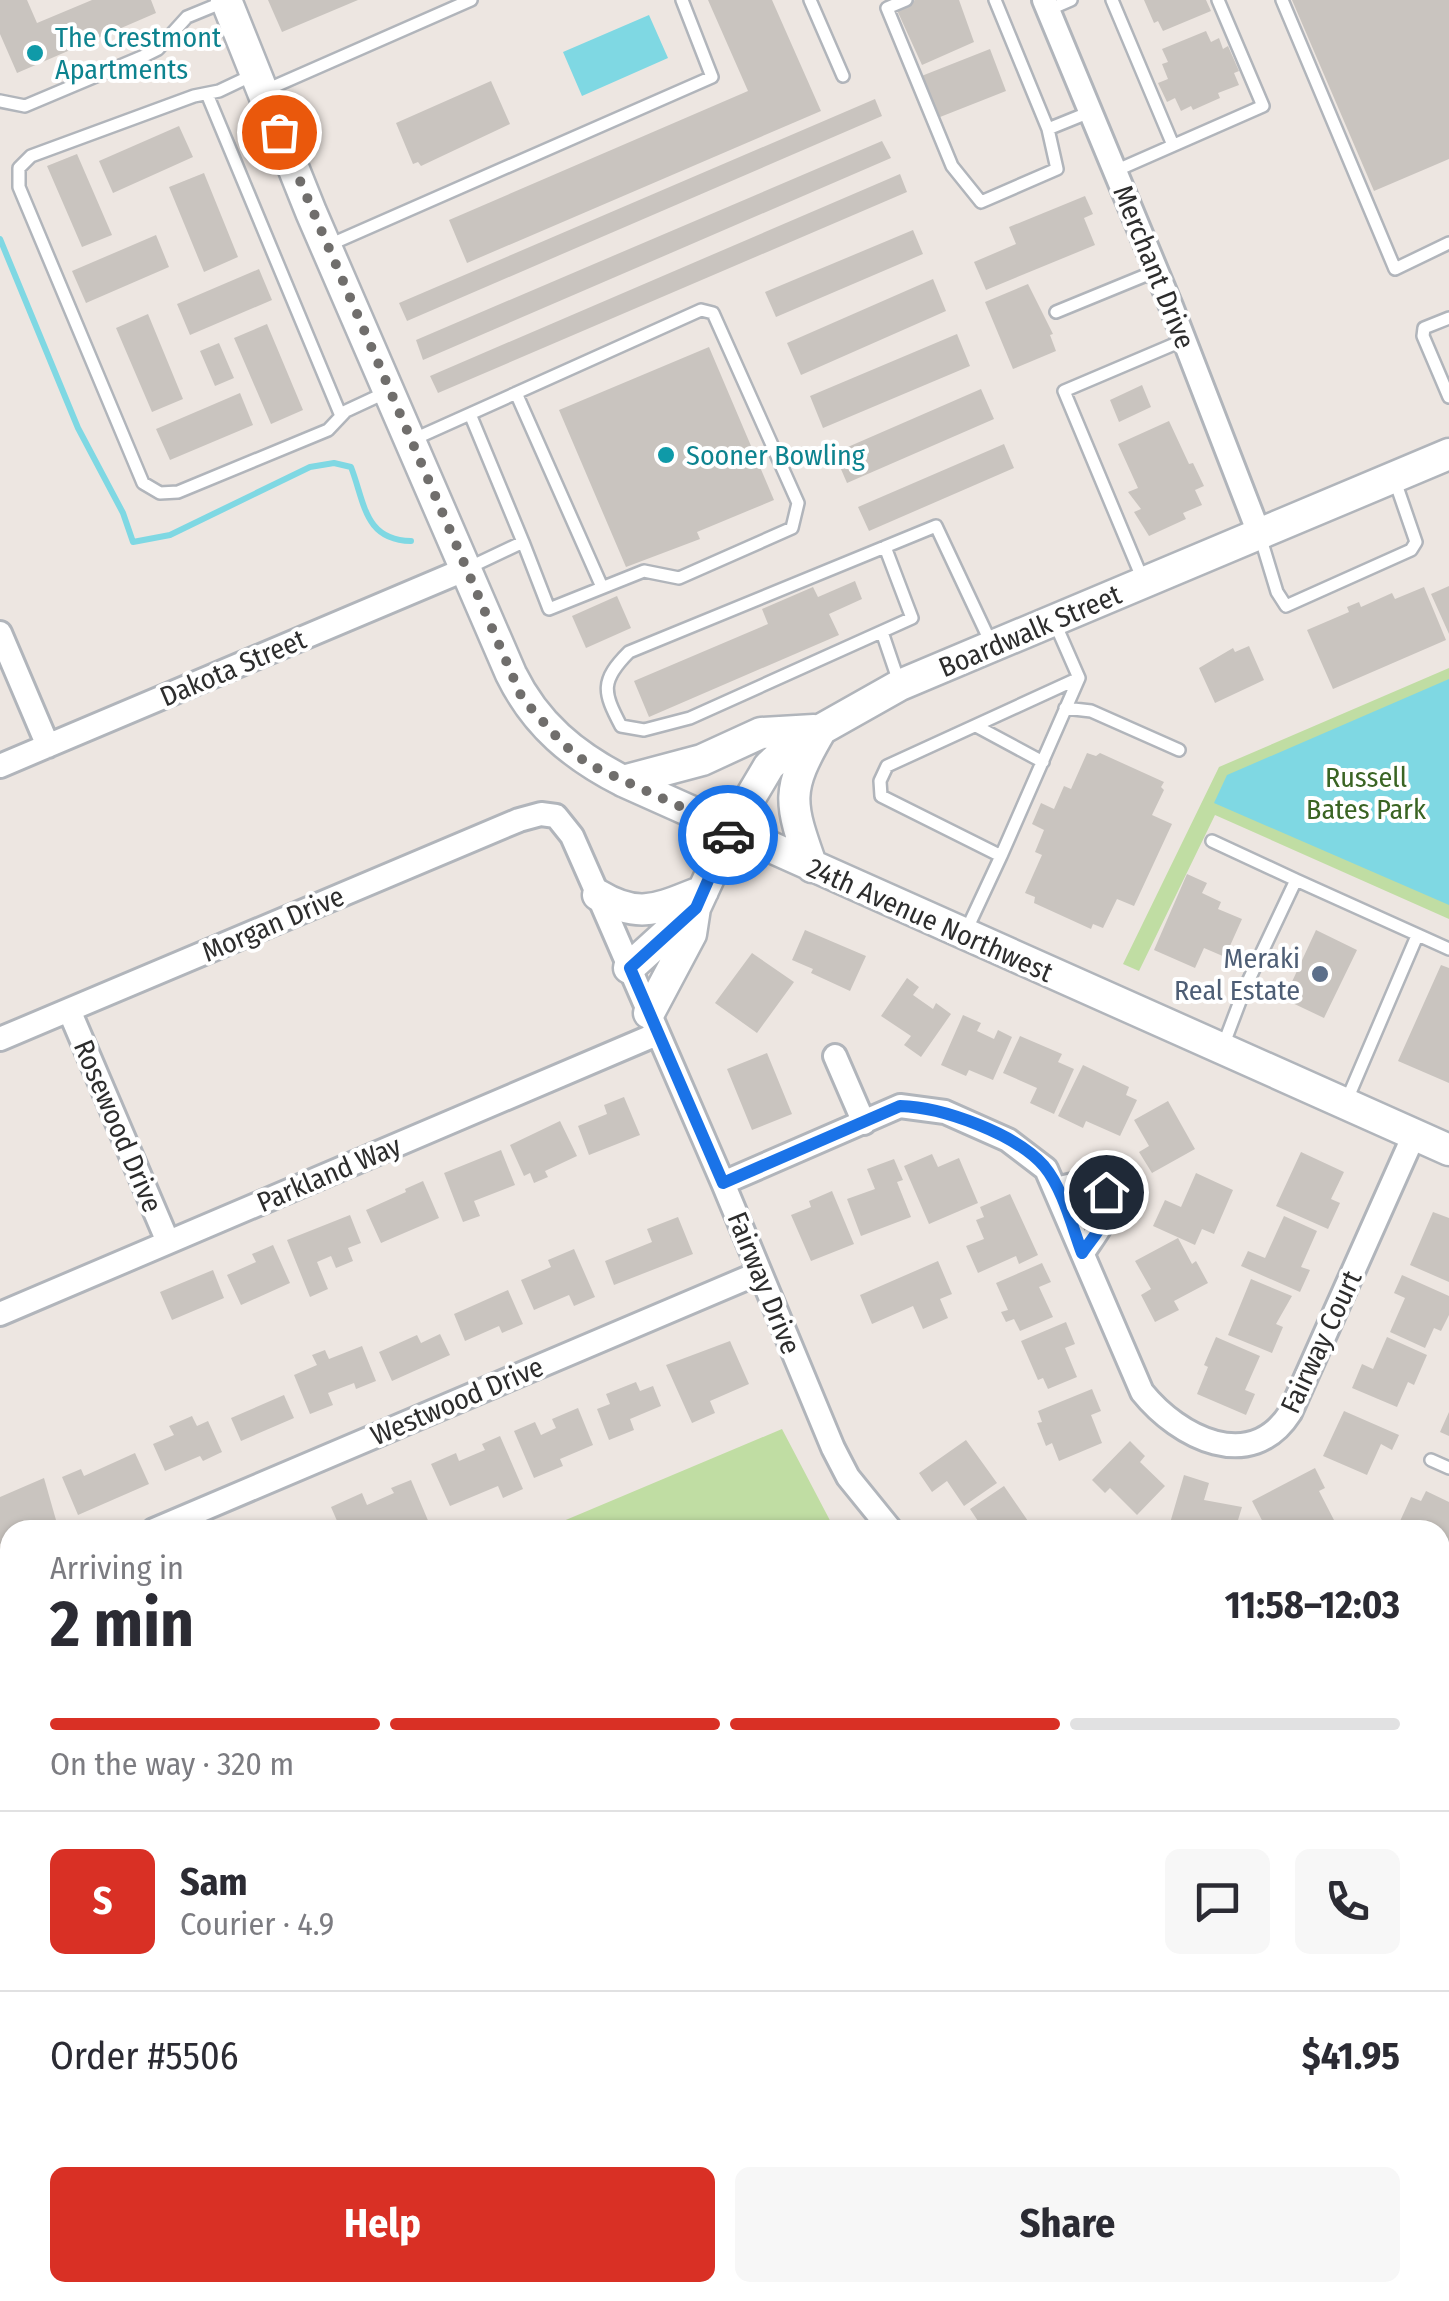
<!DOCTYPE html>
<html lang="en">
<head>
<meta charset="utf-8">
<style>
	:root { --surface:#fff; --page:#f7f7f7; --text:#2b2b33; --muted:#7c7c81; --line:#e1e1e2; --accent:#d93025 }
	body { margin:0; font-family:"Fira Sans Condensed",sans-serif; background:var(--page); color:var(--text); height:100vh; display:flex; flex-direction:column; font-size:38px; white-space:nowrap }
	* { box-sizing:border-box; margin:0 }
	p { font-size:32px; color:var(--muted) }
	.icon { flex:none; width:55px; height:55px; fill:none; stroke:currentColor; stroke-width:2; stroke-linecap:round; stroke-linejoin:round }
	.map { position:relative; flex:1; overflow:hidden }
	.panel { position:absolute; left:0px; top:1520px; width:1450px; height:782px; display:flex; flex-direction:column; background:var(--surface); border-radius:30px 30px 0 0; box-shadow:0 2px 8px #0004 }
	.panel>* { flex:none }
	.pin { position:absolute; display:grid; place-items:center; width:85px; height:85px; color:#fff; margin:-42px; border:5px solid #fff; border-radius:50%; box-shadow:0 2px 10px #0007 }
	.courier { position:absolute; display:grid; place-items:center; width:100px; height:100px; margin:-50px; border:8px solid #1a73e8; border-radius:50%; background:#fff; color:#222; box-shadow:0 2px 12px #0007 }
	.summary em { font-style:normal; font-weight:700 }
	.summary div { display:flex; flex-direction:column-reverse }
	.summary { display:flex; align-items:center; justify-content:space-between; height:170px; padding:0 50px }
	h1 { font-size:65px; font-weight:700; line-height:75px }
	.bar { display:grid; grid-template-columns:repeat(4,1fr); gap:15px 10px; align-content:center; height:120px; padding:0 50px }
	.bar i { height:12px; border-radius:8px; background:var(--line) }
	.bar .active { background:var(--accent) }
	.bar p { grid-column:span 4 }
	.line { display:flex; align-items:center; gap:25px; padding:0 50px; border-top:2px solid var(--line) }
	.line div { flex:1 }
	.round { display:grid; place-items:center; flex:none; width:105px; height:105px; border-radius:15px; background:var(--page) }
	.action { display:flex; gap:20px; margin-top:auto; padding:20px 50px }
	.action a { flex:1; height:115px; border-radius:15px; background:var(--accent); color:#fff; font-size:40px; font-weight:700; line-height:115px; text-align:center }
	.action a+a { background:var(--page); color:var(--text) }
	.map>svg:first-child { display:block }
</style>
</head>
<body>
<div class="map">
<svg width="1449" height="2301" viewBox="0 0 1449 2301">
	<rect width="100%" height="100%" fill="#ede6e1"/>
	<path fill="#c0dda3" d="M 1449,668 L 1449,919 L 1215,815 L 1139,971 L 1123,964 L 1219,767 Z
		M 782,1429 L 835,1530 L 542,1530 Z
		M 1440,1739 L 1449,1741 L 1449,2301 L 0,2301 L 0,1759 L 10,1754 L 10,2292 L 1440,2292 Z"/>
	<path fill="#7fd8e3" d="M 649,15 L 668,58 L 582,96 L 563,52 Z
		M 1449,679 L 1449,905 L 1214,803 L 1227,775 Z"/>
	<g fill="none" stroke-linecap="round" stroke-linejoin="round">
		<path stroke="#7fd8e3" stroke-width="6" d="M 0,239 L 78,428 L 123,513 L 133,542 L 170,535 L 310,467 L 334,463 L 351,467 C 365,503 364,540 411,541"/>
	</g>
	<path fill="#c9c4bf" d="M 0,0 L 27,0 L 37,23 L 92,0 L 151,0 L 156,13 L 17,73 L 0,34 Z
		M 268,0 L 358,0 L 282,32 Z
		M 708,0 L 772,0 L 821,111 L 467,263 L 449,220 L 748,91 Z
		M 915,0 L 959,0 L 974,42 L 922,65 L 896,8 Z
		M 1144,0 L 1206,0 L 1211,11 L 1163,31 L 1158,21 L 1154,23 Z
		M 1292,0 L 1449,0 L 1449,159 L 1374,191 Z
		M 1206,31 L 1211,42 L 1219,38 L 1223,49 L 1228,46 L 1239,71 L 1234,73 L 1239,85 L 1218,93 L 1220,98 L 1193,110 L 1191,106 L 1181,111 L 1175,98 L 1167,102 L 1158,83 L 1168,79 L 1162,64 L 1168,62 L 1162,49 Z
		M 990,49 L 1006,91 L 935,119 L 919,77 Z
		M 491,81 L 510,124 L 421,166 L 418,162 L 413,164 L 396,123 Z
		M 875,99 L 882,116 L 407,321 L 399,303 Z
		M 179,126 L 193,157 L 113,193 L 99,161 Z
		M 882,141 L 891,158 L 423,360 L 416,340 Z
		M 77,154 L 112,235 L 82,247 L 47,166 Z
		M 204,173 L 238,257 L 204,272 L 169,187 Z
		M 900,174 L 907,192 L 438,393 L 430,376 Z
		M 1085,196 L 1093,214 L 1084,218 L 1095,245 L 986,290 L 974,262 L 1016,244 L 1009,227 Z
		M 913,230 L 923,254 L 776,317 L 765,292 Z
		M 156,235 L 169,267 L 86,303 L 72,271 Z
		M 259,269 L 272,300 L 190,335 L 177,304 Z
		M 933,279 L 946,311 L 801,375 L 787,343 Z
		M 1028,284 L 1053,334 L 1050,335 L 1056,351 L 1013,369 L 985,302 Z
		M 148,314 L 183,399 L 152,412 L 116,328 Z
		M 267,324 L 303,410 L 271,424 L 234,338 Z
		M 957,334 L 970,366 L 823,428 L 810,396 Z
		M 219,343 L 234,378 L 215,386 L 200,351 Z
		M 709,347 L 774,500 L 697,532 L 700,539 L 626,567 L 559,410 Z
		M 1142,385 L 1151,407 L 1119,422 L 1110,400 Z
		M 981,389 L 994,419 L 847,483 L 834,453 Z
		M 240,393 L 253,425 L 170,460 L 156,429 Z
		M 1169,421 L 1189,464 L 1193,463 L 1204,486 L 1195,490 L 1202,505 L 1183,513 L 1186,519 L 1149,536 L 1134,512 L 1141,509 L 1128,492 L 1138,488 L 1118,444 Z
		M 1004,444 L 1014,468 L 869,531 L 858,507 Z
		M 855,581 L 862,599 L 829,614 L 839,635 L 649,717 L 634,681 L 768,624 L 762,609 L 813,587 L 818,597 Z
		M 1449,586 L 1449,634 L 1431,594 Z
		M 1424,587 L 1446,640 L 1333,689 L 1307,630 L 1349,612 L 1347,607 L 1359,602 L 1361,607 L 1392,593 L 1395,599 Z
		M 617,596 L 631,628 L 586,648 L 572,616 Z
		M 1249,646 L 1264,680 L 1215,703 L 1199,668 L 1233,648 L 1235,652 Z
		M 1087,753 L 1096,756 L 1100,753 L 1164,782 L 1161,787 L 1164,790 L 1152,815 L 1172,824 L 1134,906 L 1117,899 L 1103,928 L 1093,924 L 1091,929 L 1034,903 L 1035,897 L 1025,893 L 1042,855 L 1035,852 L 1044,830 L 1032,824 L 1041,803 L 1054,809 L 1064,786 L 1071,789 Z
		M 1187,874 L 1207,883 L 1202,893 L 1221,902 L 1218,909 L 1242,919 L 1225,957 L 1204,948 L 1195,968 L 1154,950 Z
		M 805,930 L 866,956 L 850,991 L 811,973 L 813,969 L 792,960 Z
		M 1316,930 L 1357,950 L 1324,1018 L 1284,999 Z
		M 752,953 L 794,982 L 757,1033 L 715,1003 Z
		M 1441,965 L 1449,968 L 1449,1083 L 1398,1061 Z
		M 907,978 L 919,987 L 913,995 L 933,1009 L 936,1003 L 951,1014 L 921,1057 L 904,1045 L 911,1036 L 881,1016 Z
		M 963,1015 L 981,1023 L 977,1031 L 994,1039 L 998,1030 L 1012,1037 L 993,1080 L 969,1070 L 966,1076 L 941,1065 Z
		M 1020,1036 L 1062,1054 L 1058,1062 L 1074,1069 L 1054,1114 L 1030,1103 L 1037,1088 L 1003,1073 Z
		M 767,1053 L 792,1114 L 752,1130 L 727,1069 Z
		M 1083,1065 L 1129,1087 L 1126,1095 L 1137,1100 L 1120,1136 L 1086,1121 L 1083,1128 L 1058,1116 Z
		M 624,1097 L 640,1135 L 589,1155 L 578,1126 L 607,1114 L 604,1105 Z
		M 1168,1101 L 1195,1149 L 1152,1173 L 1139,1152 L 1149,1146 L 1134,1120 Z
		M 560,1121 L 577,1156 L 545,1171 L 548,1177 L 534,1183 L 530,1173 L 524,1176 L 510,1145 Z
		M 501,1150 L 515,1185 L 474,1201 L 480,1216 L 463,1222 L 444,1173 Z
		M 1301,1152 L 1344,1172 L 1331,1199 L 1340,1203 L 1328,1229 L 1276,1206 Z
		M 932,1154 L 938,1167 L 959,1158 L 978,1203 L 929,1224 L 904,1166 Z
		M 894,1159 L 903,1180 L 897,1182 L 911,1217 L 861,1236 L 847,1199 L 875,1189 L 867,1169 Z
		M 1196,1173 L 1233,1190 L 1214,1234 L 1202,1229 L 1195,1245 L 1153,1226 L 1165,1200 L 1181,1207 Z
		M 423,1181 L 439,1218 L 381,1243 L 366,1210 L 406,1192 L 405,1189 Z
		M 832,1191 L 854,1244 L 811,1261 L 791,1215 L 811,1207 L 809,1201 Z
		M 1010,1194 L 1038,1255 L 1019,1264 L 1016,1256 L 978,1273 L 966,1246 L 984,1239 L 976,1220 L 984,1217 L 980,1207 Z
		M 1433,1212 L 1449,1218 L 1449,1282 L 1410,1265 Z
		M 350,1215 L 361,1243 L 348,1248 L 353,1261 L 336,1268 L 331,1256 L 317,1262 L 328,1289 L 310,1297 L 287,1240 Z
		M 1284,1216 L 1317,1231 L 1301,1267 L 1310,1270 L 1300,1292 L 1241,1266 L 1248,1251 L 1265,1258 Z
		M 678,1217 L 693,1254 L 614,1285 L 605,1261 L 652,1242 L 647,1229 Z
		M 1178,1238 L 1192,1264 L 1196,1261 L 1208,1283 L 1174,1301 L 1179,1310 L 1155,1322 L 1141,1295 L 1151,1289 L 1135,1261 Z
		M 273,1245 L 290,1283 L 241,1305 L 227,1275 L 256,1262 L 252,1254 Z
		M 574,1249 L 595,1297 L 574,1306 L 569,1295 L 534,1310 L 521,1280 L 551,1267 L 548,1260 Z
		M 938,1261 L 952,1294 L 940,1299 L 948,1318 L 923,1329 L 913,1306 L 872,1324 L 860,1295 Z
		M 1042,1263 L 1051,1282 L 1039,1287 L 1053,1317 L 1020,1331 L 1014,1319 L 1006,1322 L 1001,1312 L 1008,1310 L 996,1283 Z
		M 213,1270 L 224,1298 L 172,1320 L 160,1292 Z
		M 1402,1275 L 1449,1296 L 1449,1315 L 1441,1331 L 1434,1328 L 1425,1348 L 1390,1332 L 1405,1298 L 1394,1293 Z
		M 1251,1279 L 1292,1296 L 1276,1324 L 1283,1327 L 1272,1353 L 1228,1335 Z
		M 508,1290 L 523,1324 L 502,1333 L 499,1326 L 465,1341 L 454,1314 Z
		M 1066,1322 L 1075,1344 L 1065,1348 L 1077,1377 L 1048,1389 L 1043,1378 L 1038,1380 L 1021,1341 Z
		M 440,1334 L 450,1355 L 392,1381 L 379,1352 L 417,1335 L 421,1343 Z
		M 1216,1337 L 1260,1356 L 1245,1390 L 1255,1394 L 1246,1415 L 1197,1394 L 1208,1367 L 1204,1365 Z
		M 1387,1337 L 1427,1355 L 1414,1385 L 1408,1382 L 1397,1407 L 1352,1388 L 1362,1364 L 1373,1369 Z
		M 730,1341 L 749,1384 L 710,1401 L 715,1413 L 692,1423 L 666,1365 Z
		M 362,1346 L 376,1381 L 356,1389 L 354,1383 L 328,1393 L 333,1405 L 310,1414 L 294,1375 L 317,1365 L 312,1355 L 325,1350 L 329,1359 Z
		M 636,1382 L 640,1391 L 653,1386 L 661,1406 L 630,1419 L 634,1430 L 609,1440 L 597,1409 L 610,1404 L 606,1394 Z
		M 1092,1389 L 1101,1411 L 1091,1415 L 1102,1443 L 1059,1461 L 1052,1443 L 1046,1446 L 1037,1423 L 1042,1422 L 1038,1411 Z
		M 284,1395 L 294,1418 L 241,1441 L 231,1418 Z
		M 578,1408 L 593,1445 L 560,1459 L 563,1466 L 534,1478 L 514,1431 L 535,1422 L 541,1435 L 556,1428 L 552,1419 Z
		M 1344,1411 L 1399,1435 L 1392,1450 L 1381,1444 L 1367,1475 L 1323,1456 Z
		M 1449,1412 L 1449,1436 L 1440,1432 Z
		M 192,1416 L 197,1426 L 208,1421 L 222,1452 L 203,1461 L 200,1456 L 165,1471 L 153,1444 L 174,1435 L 169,1426 Z
		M 500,1436 L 523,1489 L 503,1498 L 498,1486 L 450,1506 L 431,1464 L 456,1453 L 459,1461 L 485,1450 L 482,1444 Z
		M 966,1440 L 997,1483 L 964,1506 L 947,1481 L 932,1492 L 919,1473 Z
		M 1130,1441 L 1145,1456 L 1140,1462 L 1165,1486 L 1137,1515 L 1110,1488 L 1105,1493 L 1092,1480 Z
		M 135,1453 L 149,1484 L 78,1515 L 62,1477 L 81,1469 L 84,1476 Z
		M 1315,1468 L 1325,1488 L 1319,1491 L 1335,1522 L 1320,1530 L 1303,1530 L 1300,1525 L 1291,1530 L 1267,1530 L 1252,1501 Z
		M 1184,1475 L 1209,1483 L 1204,1500 L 1242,1507 L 1235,1530 L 1168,1530 Z
		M 44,1478 L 56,1520 L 32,1530 L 10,1530 L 10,1539 L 0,1544 L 0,1497 Z
		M 411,1480 L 432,1530 L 341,1530 L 331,1507 L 362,1493 L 367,1505 L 394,1493 L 391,1488 Z
		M 1004,1486 L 1030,1524 L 1020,1530 L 984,1530 L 970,1509 Z
		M 1426,1491 L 1449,1502 L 1449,1548 L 1443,1545 L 1440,1552 L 1440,1530 L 1396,1530 L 1411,1497 L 1421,1501 Z
		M 1444,1628 L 1449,1631 L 1449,1689 L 1440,1685 L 1440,1637 Z
		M 1440,1766 L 1449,1770 L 1440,1797 Z
		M 1449,1964 L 1449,2015 L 1440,2019 L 1440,1968 Z
		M 1382,2292 L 1401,2292 L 1404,2301 L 1370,2301 L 1369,2298 Z"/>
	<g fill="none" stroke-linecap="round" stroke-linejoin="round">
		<g stroke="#b1b5bb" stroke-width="16">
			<path id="lane" d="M 810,0 L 843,76
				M 906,0 L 887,8 L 952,166 L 981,202 L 1057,169 L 1048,129 L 1090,112
				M 995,0 L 1048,129
				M 1112,0 L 1173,145
				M 1282,0 L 1395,269 L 1449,243
				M 1048,10 L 1071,0
				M 255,74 L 219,91 L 194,96 L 31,156 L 19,168 L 19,187 L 143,483 L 160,493 L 178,492 L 328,430 L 346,411 L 389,391
				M 266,90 L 471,0
				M 207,94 L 341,416
				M 0,101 L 25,106 L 146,55 L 158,49 L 187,17 L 226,1
				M 1115,171 L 1263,106 L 1218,0
				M 329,245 L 712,77 L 682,0
				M 1056,312 L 1156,271
				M 1449,318 L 1424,328 L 1423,336 L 1449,397
				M 516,393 L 602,587
				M 470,414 L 523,542
				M 412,440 L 701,310 L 713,313 L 798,503 L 792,528 L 679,578 L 644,571 L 549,609 L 523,542 L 466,569
				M 1260,536 L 1277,592 L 1286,606 L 1411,550 L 1416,542 L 1394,478
				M 885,547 L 912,618 L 690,718 L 644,730 L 621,726 C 603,692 600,681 629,652 L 936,526 L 991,643
				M 1143,580 L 1064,391 L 1184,340
				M 882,632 L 900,685
				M 1065,708 L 1091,711 L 1179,750
				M 976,726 L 1043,762
				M 1212,841 L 1296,880 L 1245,988 L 1223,1046
				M 1001,856 L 1079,678
				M 1296,880 L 1449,949
				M 966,931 L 1001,856 L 881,796 L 880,781 L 887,766 L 1079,678 L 1054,621
				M 1346,1102 L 1417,936
				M 1431,1460 L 1449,1468
				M 1440,2047 L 1449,2043
				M 1440,2209 L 1449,2229"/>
		</g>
		<g stroke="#b1b5bb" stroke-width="28">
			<path id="street" d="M 1044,0 L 1171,306 L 1260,536
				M 0,633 L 48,746
				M 0,766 L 466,569
				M 69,1010 L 168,1242
				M 0,1039 L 519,820 L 541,814 L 556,816 L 572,836 L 598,895 L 723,1183 L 833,1448 L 848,1477 L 891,1530
				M 835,1056 L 864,1123
				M 723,1183 L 900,1106 L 945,1112 L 1008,1140 L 1046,1169 L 1142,1392 C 1179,1438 1251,1474 1290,1413 L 1414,1135
				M 1056,1189 L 1090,1181 C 1128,1198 1097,1230 1083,1253
				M 0,1314 L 657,1034
				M 154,1530 L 759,1273
				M 0,1596 L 10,1592
				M 1440,1721 L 1449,1724"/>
		</g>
		<g stroke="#b1b5bb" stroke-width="35">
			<path id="secondary" d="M 226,0 L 311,212 L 511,674 C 536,725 574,756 623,781 L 1449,1150
				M 623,781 L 702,760 L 761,733 L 814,730
				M 812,867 C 789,802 785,791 821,730
				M 598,895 C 641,921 661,907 703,891
				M 629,968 L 695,908
				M 649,1013 L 691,934 L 695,908 L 731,830 L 769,766 L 790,747 L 900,685 L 1449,454"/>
		</g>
		<use href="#lane" stroke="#fff" stroke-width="11"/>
		<use href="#street" stroke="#fff" stroke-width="22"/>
		<use href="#secondary" stroke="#fff" stroke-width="30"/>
	</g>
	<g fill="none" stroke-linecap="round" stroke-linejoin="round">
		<path stroke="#706e6c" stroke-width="10" stroke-dasharray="0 18" d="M 279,132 L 522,698 L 563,744 L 588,764 L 731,830 L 728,835"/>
		<path stroke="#1a73e8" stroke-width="12" d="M 728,835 L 696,908 L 630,968 L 723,1183 L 900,1106 C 943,1107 1016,1134 1044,1166 C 1063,1189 1072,1226 1082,1253 C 1095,1234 1115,1215 1106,1192"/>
	</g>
	<g fill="#0f9aa8" stroke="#fff" stroke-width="4">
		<circle cx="35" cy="53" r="10"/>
		<circle cx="666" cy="455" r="10"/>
	</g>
	<circle fill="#5c6f8a" stroke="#fff" stroke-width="4" cx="1320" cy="974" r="10"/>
	<g text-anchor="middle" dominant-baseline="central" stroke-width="8" stroke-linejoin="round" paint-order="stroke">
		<g font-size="28" fill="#0d838f" stroke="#fff" text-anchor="start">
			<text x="55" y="37">The Crestmont<tspan x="55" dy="32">Apartments</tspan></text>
			<text x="686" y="455">Sooner Bowling</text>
		</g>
		<g font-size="28" fill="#2d2d2d" stroke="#fff">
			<text transform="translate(1154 267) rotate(68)">Merchant Drive</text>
			<text transform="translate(1030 631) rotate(-23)">Boardwalk Street</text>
			<text transform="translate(233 668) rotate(-23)">Dakota Street</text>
			<text transform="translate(930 920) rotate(24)">24th Avenue Northwest</text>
			<text transform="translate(273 924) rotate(-23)">Morgan Drive</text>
			<text transform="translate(118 1126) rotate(67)">Rosewood Drive</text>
			<text transform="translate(329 1174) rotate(-23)">Parkland Way</text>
			<text transform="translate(764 1283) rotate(68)">Fairway Drive</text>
			<text transform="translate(1321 1342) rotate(-65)">Fairway Court</text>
			<text transform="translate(457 1401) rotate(-23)">Westwood Drive</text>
		</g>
		<g font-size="28" fill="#3a6423" stroke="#fff">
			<text x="1366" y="777">Russell<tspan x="1366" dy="32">Bates Park</tspan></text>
		</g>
		<g font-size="28" fill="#4e5e75" stroke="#fff" text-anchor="end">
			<text x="1300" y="958">Meraki<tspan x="1300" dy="32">Real Estate</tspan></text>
		</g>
	</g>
</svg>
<div class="pin" style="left:279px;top:132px;background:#ea580c"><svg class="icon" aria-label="bag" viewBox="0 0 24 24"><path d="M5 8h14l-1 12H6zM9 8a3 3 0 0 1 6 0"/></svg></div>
<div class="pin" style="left:1106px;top:1192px;background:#1f2937"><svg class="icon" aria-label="home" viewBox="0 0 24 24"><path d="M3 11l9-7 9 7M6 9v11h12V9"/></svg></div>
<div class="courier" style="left:728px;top:835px"><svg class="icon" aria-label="car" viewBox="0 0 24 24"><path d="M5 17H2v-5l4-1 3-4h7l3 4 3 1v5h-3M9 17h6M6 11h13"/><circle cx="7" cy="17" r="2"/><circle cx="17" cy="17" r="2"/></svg></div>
<section class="panel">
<div class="summary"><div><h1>2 min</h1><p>Arriving in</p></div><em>11:58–12:03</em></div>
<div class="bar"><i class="active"></i><i class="active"></i><i class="active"></i><i></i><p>On the way · 320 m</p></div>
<div class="line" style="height:180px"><b class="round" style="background:var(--accent);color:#fff">S</b><div><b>Sam</b><p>Courier · 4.9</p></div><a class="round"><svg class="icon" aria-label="chat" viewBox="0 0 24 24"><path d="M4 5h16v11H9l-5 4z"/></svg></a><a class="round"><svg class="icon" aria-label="phone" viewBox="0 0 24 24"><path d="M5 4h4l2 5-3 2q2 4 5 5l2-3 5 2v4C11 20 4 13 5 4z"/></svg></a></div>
<div class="line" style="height:130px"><div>Order #5506</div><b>$41.95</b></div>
<div class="action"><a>Help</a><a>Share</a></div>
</section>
</div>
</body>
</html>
